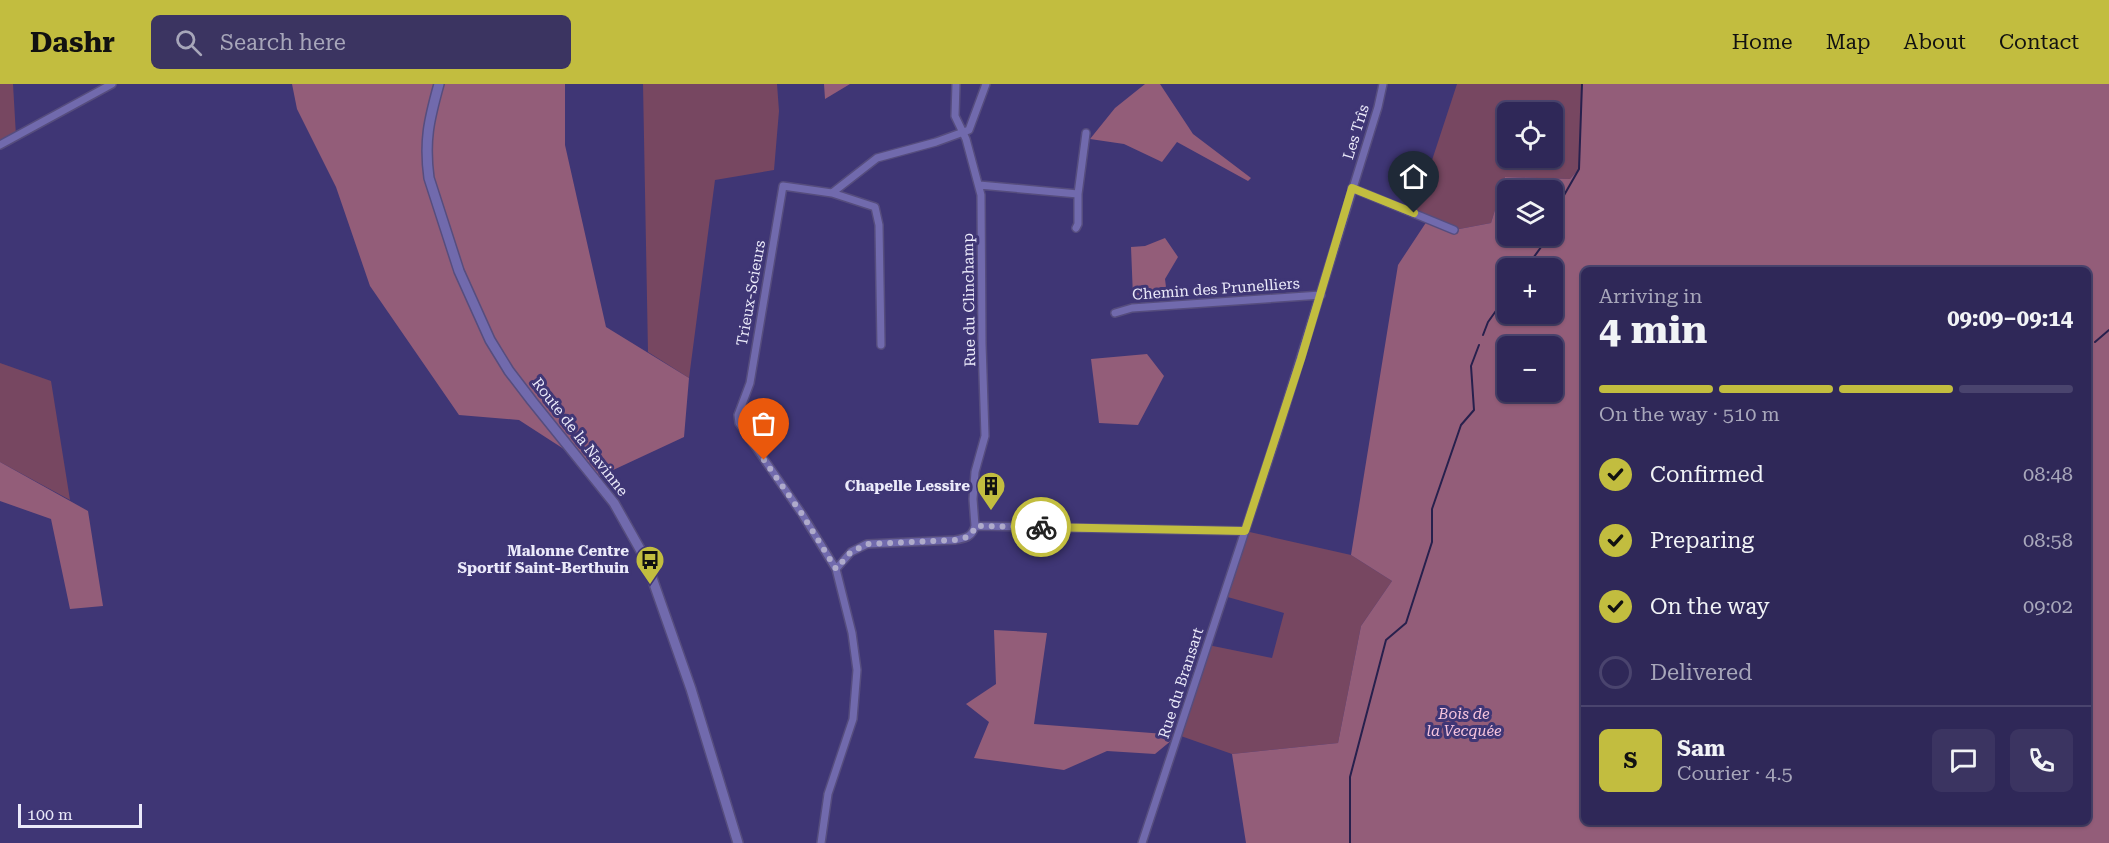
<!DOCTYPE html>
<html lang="en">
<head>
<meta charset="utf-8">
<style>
	:root { --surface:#2f2858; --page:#3b3461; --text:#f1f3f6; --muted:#a7a6ba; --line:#4a446e; --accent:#c2bd3f }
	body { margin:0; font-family:"Roboto Serif",serif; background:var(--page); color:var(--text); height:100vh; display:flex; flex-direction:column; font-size:22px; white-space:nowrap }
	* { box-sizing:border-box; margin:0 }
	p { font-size:20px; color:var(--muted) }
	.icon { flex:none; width:33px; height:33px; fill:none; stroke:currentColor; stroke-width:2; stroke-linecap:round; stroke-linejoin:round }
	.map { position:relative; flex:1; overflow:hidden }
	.sheet { position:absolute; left:1581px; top:183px; width:510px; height:558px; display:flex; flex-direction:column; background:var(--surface); border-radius:9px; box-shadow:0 2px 4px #0004,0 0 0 2px var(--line) }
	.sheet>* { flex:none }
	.tools { position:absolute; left:1497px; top:18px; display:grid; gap:12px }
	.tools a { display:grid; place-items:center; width:66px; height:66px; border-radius:9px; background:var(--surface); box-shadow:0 2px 4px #0004,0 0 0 2px var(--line); font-size:30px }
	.scale { position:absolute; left:18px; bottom:15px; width:124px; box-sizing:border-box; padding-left:6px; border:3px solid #ebeafa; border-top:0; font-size:16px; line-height:21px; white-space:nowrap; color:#ebeafa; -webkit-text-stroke:4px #3f3675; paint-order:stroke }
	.pin { position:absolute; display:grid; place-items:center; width:51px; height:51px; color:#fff; margin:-62px -26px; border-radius:50% 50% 50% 0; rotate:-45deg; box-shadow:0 0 6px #0007 }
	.pin .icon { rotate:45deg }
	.courier { position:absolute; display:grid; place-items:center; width:60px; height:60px; margin:-30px; border:4px solid #c2bd3f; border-radius:50%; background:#fff; color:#222; box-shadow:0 2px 8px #0007 }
	.headline em { font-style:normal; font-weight:700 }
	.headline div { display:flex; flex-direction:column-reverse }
	.headline { display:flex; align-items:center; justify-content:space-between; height:102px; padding:0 18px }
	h1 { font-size:39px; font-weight:700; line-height:45px }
	.bar { display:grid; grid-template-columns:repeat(4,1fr); gap:9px 6px; align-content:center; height:72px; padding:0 18px }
	.bar i { height:8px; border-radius:4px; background:var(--line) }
	.bar .active { background:var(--accent) }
	.bar p { grid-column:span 4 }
	.line { display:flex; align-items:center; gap:15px; padding:0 18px; border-top:2px solid var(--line) }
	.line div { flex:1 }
	.round { display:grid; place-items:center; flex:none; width:63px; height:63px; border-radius:9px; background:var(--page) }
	ol { padding:0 18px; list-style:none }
	li { display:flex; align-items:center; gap:18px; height:66px }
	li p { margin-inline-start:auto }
	li .icon { padding:6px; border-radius:50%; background:var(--accent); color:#111; stroke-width:4 }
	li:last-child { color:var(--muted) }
	li i { width:33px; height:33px; border:3px solid var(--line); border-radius:50% }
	header { display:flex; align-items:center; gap:36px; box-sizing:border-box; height:84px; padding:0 30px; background:var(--accent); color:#111 }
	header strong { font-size:28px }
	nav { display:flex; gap:33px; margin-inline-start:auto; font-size:21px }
	.search { width:420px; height:54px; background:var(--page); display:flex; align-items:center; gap:15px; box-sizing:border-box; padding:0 21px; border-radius:9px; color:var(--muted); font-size:22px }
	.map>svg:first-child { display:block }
</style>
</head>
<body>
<header>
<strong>Dashr</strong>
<div class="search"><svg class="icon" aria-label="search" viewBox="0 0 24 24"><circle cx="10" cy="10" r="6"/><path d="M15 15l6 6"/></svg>Search here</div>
<nav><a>Home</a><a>Map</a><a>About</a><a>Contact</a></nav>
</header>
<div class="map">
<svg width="2109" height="759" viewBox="0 0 2109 759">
	<rect width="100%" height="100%" fill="#3f3675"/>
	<path fill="#774761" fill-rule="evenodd" d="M 0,0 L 13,0 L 16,52 L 0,61 Z
		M 643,0 L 777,0 L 779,27 L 774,86 L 715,96 L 689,294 L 648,268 Z
		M 1457,0 L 1582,0 L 1579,85 L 1570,95 L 1505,93 L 1491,139 L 1454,146 L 1415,128 ZM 1508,28 L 1552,28 L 1552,74 L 1508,74 Z
		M 0,279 L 51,297 L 70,416 L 0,378 Z
		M 1245,447 L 1351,471 L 1392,497 L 1361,542 L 1338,659 L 1232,670 L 1178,651 L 1208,561 L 1272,574 L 1284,529 L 1224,512 Z"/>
	<path fill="#935d79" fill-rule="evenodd" d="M 292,0 L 565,0 L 565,61 L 606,243 L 689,294 L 684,353 L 596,394 L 570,369 L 519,336 L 459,331 L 370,202 L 336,103 L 297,25 Z
		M 824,0 L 850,0 L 825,15 Z
		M 1145,0 L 1160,0 L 1193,50 L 1251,94 L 1248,97 L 1177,58 L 1162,78 L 1124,60 L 1090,55 L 1115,24 Z
		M 1582,0 L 2109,0 L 2109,759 L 1246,759 L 1232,670 L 1338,659 L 1361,542 L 1392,497 L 1351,471 L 1398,181 L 1427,137 L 1454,146 L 1491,139 L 1505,93 L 1570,95 L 1579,85 ZM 1508,106 L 1552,106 L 1552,152 L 1508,152 ZM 1508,184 L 1552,184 L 1552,230 L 1508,230 ZM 1584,186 L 2088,186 L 2088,738 L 1584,738 ZM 1508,262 L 1552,262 L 1552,308 L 1508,308 Z
		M 1165,154 L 1178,173 L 1165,195 L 1166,203 L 1133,213 L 1131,163 L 1145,162 Z
		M 1147,270 L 1164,292 L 1138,341 L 1099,339 L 1091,275 Z
		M 0,378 L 88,427 L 103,522 L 70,525 L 51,435 L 0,417 Z
		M 994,546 L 1047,549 L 1034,640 L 1178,651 L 1155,670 L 1107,667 L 1064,686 L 974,674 L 989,638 L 966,620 L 996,600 Z"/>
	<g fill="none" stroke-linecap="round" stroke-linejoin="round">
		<path stroke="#27204d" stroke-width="2" d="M 1552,147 L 1562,133 L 1563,113 L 1579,85 L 1582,0
			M 1526,184 L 1549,152
			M 1483,251 L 1488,238 L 1508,210
			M 2095,258 L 2109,246
			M 1350,759 L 1350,693 L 1386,556 L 1406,539 L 1432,458 L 1432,425 L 1461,341 L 1474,326 L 1471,282 L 1479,261"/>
		<g stroke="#564d7e" stroke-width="10">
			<path id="minor" d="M 956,0 L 955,32 L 966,55 L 981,111 L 982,260 L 985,352 L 975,388 L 973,415 L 975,442
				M 0,61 L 112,0
				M 979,101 L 1078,110
				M 1352,104 L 1454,146
				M 832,109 L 875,123 L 879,141 L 881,261
				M 1076,144 L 1078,140 L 1078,110 L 1086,49
				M 1115,229 L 1132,224 L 1321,211
				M 836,485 L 851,468 L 867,460 L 955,456 C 966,454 972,453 975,442 L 1245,447
				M 821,759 L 828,710 L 853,635 L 857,586 L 852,549 L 836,485 L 802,430 L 739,339 L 738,331 L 750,299 L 783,102 L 832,109 L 877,74 L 936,58 L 969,46 L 986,0
				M 1142,759 L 1277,350 L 1378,23 L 1383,0"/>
		</g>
		<g stroke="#564d7e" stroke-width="12">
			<path id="tertiary" d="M 439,0 C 429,36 424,57 429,94 L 459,187 L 490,256 L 509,287 L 532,317 L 614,419 L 645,474 L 691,605 L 738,759"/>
		</g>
		<use href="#minor" stroke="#716aad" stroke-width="7"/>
		<use href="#tertiary" stroke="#716aad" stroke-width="9"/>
	</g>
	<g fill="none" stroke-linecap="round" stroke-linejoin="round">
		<path stroke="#afabcb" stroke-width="6" stroke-dasharray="0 10.8" d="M 764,376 L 802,430 L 836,485 L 851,468 L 867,460 L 955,456 C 966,454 972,453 975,442 L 1041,443"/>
		<path stroke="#c2bd3f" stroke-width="8" d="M 1041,443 L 1245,447 L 1301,275 L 1352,104 L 1414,129"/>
	</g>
	<defs>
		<g id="building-pin" transform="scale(1.5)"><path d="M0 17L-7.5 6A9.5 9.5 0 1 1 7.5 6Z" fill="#c2bd3f" stroke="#3f3675"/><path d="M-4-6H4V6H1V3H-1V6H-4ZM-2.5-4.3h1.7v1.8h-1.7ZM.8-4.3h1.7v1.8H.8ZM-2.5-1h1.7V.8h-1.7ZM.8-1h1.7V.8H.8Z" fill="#111"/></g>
		<g id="bus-pin" transform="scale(1.5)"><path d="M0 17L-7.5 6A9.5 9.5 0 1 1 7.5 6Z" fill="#c2bd3f" stroke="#3f3675"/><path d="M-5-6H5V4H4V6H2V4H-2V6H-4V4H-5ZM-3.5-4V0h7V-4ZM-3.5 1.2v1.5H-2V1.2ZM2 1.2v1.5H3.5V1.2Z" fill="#111"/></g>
	</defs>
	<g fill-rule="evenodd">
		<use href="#building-pin" x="991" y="402"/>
		<use href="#bus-pin" x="650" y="476"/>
	</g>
	<g text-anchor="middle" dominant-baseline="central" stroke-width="6" stroke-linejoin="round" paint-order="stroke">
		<g font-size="15" fill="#ebeafa" stroke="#3f3675">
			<text transform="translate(1356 48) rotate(-73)">Les Trîs</text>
			<text transform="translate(1216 205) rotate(-4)">Chemin des Prunelliers</text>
			<text transform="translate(751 209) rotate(-80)">Trieux-Scieurs</text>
			<text transform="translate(969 216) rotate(-91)">Rue du Clinchamp</text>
			<text transform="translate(580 353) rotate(52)">Route de la Navinne</text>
			<text transform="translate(1181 599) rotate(-72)">Rue du Bransart</text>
		</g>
		<g font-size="15" font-weight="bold" fill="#ebeafa" stroke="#3f3675" text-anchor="end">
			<text x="970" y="402">Chapelle Lessire</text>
			<text x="629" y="467">Malonne Centre<tspan x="629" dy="17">Sportif Saint-Berthuin</tspan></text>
		</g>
		<g font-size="15" font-style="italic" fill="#f6c4dd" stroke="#3f3675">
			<text x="1464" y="630">Bois de<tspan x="1464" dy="17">la Vecquée</tspan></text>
		</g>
	</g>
</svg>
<div class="tools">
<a><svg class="icon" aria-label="locate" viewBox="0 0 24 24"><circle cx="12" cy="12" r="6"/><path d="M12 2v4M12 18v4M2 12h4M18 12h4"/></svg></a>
<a><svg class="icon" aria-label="layers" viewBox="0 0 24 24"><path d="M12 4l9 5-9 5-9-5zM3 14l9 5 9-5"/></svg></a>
<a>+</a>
<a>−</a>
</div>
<div class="scale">100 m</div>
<div class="pin" style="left:764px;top:376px;background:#ea580c"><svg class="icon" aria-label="bag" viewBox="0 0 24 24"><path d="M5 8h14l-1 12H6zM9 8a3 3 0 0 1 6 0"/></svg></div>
<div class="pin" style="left:1414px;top:129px;background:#1f2937"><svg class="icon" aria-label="home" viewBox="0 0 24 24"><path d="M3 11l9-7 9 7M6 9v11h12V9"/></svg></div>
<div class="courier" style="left:1041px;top:443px"><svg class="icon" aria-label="bike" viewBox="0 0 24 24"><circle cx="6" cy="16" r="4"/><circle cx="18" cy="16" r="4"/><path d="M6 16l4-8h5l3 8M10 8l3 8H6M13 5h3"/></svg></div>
<section class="sheet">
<div class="headline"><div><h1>4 min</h1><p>Arriving in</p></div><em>09:09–09:14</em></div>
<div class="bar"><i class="active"></i><i class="active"></i><i class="active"></i><i></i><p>On the way · 510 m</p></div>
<ol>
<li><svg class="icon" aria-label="check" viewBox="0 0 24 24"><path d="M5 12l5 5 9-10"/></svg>Confirmed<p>08:48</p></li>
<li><svg class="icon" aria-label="check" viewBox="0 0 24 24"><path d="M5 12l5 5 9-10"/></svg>Preparing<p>08:58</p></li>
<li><svg class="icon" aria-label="check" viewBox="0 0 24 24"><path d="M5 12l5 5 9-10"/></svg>On the way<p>09:02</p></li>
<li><i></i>Delivered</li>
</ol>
<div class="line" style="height:108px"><b class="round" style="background:var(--accent);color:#111">S</b><div><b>Sam</b><p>Courier · 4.5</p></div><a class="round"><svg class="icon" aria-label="chat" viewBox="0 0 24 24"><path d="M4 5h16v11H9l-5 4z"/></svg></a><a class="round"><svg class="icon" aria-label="phone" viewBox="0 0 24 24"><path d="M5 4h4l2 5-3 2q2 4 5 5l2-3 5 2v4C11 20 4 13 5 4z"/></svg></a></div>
</section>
</div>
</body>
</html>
